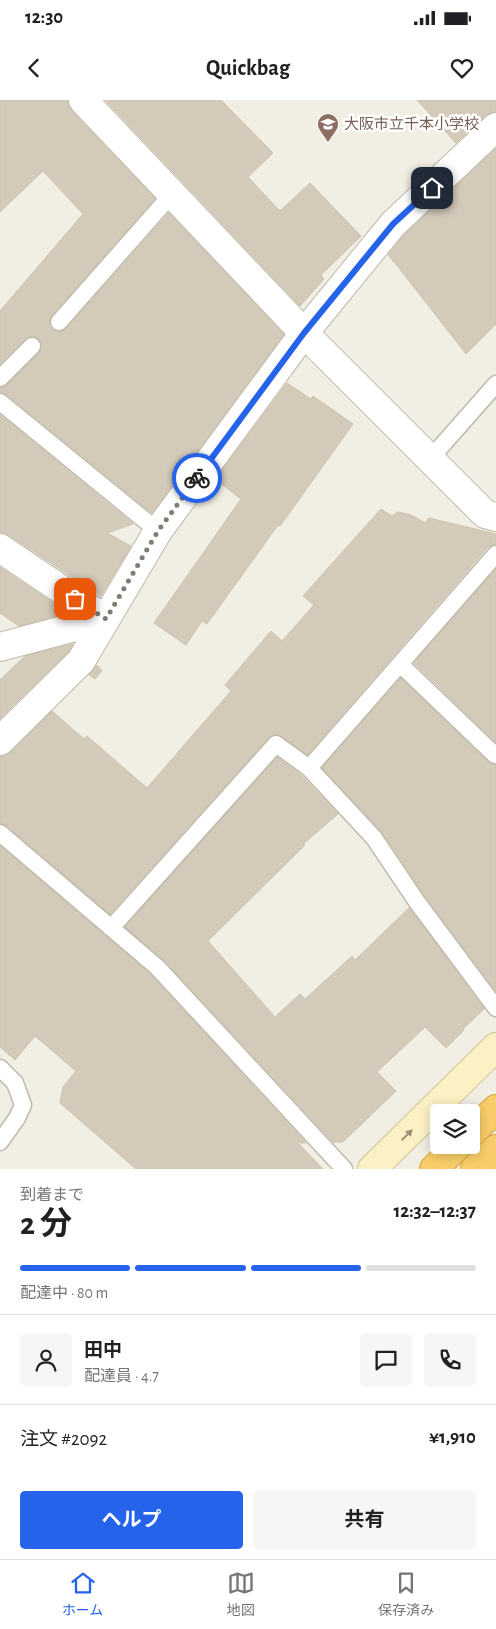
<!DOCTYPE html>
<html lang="ja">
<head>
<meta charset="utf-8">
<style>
	:root { --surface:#fff; --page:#f6f6f6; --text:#202124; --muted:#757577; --line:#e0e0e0; --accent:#2563eb }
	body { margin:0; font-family:"Alegreya Sans","Noto Sans JP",sans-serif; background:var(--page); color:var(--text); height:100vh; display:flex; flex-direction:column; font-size:19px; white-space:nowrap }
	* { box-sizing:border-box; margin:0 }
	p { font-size:16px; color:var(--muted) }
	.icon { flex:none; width:28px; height:28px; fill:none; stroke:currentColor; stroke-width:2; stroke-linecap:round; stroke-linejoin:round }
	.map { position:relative; height:1069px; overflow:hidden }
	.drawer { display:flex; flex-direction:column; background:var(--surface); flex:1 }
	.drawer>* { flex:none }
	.buttons { position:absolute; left:430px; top:1004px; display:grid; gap:10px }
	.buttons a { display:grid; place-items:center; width:50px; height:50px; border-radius:5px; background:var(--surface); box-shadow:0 2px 12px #0003; font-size:25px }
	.pin { position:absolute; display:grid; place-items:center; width:42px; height:42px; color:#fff; margin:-21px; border-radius:10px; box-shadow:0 2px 8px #0006 }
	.courier { position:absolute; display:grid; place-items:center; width:50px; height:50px; margin:-25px; border:4px solid #2563eb; border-radius:50%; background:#fff; color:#222; box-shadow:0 1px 6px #0007 }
	.summary em { font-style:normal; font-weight:700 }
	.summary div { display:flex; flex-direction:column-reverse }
	.summary { display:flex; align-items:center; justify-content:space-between; height:85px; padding:0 20px }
	h1 { font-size:32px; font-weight:700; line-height:38px }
	.bar { display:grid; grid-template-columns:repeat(4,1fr); gap:8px 5px; align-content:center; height:60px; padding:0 20px }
	.bar i { height:6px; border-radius:4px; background:var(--line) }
	.bar .selected { background:var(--accent) }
	.bar p { grid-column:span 4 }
	.line { display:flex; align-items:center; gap:12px; padding:0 20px; border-top:1px solid var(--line) }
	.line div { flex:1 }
	.round { display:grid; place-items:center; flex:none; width:52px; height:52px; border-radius:5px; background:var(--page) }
	.button { display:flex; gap:10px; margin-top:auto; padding:10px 20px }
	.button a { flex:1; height:58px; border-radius:5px; background:var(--accent); color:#fff; font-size:20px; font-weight:700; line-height:58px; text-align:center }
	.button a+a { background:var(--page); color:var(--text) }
	.status { display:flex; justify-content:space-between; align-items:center; height:35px; padding:0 25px; background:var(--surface); direction:ltr }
	.status svg { height:14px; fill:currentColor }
	header { display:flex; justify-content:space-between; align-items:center; height:65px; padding:0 20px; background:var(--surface); font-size:22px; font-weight:700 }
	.tabs { display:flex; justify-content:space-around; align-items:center; height:70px; border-top:1px solid var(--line); background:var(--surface); font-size:14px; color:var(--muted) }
	.tabs a { display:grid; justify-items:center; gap:2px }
	.tabs .selected { color:var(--accent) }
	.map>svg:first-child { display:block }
</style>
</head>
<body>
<div class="status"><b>12:30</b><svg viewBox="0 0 49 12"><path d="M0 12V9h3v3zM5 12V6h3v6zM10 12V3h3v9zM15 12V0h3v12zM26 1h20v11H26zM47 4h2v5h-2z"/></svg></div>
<header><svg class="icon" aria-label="back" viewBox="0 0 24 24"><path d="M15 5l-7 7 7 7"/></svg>Quickbag<svg class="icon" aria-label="heart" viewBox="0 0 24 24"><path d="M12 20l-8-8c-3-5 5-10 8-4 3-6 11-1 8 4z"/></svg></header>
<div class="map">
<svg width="496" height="1069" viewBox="0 0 496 1069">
	<rect width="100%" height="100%" fill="#f1eee4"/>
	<path fill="#d3caba" stroke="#cdc2ae" d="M 0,0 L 68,0 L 72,11 L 155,98 L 52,215 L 49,225 L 53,230 L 62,232 L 66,229 L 169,113 L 284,234 L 152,413 L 6,294 L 0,292 L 0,288 L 7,285 L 39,253 L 42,248 L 41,243 L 39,239 L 34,236 L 29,237 L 0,264 L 0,211 L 83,114 L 43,71 L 0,112 Z
		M 105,0 L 221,0 L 273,53 L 248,77 L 280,111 L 310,83 L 361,136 L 321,175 L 324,179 L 300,206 Z
		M 417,0 L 496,0 L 496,12 L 485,16 L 456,43 Z
		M 496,48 L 496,224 L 466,254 L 399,168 L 388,155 L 404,135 Z
		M 287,283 L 311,299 L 313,296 L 353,324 L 280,426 L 278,425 L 207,524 L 202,521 L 186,545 L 154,523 L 241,399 L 215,379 Z
		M 0,315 L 133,424 L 107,433 L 131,446 L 101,496 L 9,435 L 0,433 Z
		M 381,409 L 392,416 L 398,412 L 411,415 L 425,423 L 429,418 L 496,434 L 496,444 L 488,447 L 307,655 L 281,636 L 273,634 L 269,637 L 110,814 L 6,725 L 0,723 L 0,656 L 4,656 L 11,652 L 52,611 L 84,639 L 87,636 L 147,688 L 231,591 L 225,585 L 271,531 L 282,541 L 314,505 L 303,496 Z
		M 0,467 L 65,511 L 63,514 L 19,526 L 0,513 Z
		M 496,469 L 496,642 L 414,563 Z
		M 73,544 L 69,551 L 0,619 L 0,580 L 25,556 Z
		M 97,565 L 102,571 L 95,579 L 89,575 Z
		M 401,578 L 488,662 L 496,665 L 496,891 L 425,796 L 382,732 L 322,668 Z
		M 277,657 L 302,676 L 338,714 L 303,744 L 305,745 L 208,841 L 275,917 L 300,894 L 305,899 L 352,856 L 355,860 L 409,808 L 484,909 L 463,929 L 464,930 L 446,948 L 425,927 L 377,972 L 396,991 L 343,1042 L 333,1042 L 164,860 L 125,827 Z
		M 0,746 L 150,874 L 306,1043 L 298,1043 L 323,1069 L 136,1069 L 60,1003 L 63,987 L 76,971 L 35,936 L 15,960 L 0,947 Z"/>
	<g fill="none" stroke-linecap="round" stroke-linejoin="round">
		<g stroke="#bfb9aa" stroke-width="19">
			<path id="lane" d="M 59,222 L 172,94
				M 0,278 L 32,246
				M 0,302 L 158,431
				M 430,359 L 496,284
				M 400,564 L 495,655
				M 309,668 L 374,738 L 417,802 L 496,908
				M 0,733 L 157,867 L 344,1069
				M 111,828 L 276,644 L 309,668 L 496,454
				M 0,968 L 15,983 L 23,1005 L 17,1018 L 0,1042"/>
		</g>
		<g stroke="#bfb9aa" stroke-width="30">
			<path id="street" d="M 83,0 L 304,233 L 485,414 L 496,417
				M 0,448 L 105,519
				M 0,547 L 105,519
				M 0,641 L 81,561 L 158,431 L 304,233 L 393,124 L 496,27"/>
		</g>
		<g stroke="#d0c296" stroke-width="30">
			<path id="secondary" d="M 372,1069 L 496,947"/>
		</g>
		<g stroke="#d7a239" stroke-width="30">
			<path id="highway" d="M 471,1033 L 496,1009
				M 434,1069 L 458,1045
				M 475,1069 L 496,1049"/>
		</g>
		<use href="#lane" stroke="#fff" stroke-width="16"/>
		<use href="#street" stroke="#fff" stroke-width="28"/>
		<use href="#secondary" stroke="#fcf1c4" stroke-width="28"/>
		<use href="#highway" stroke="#f8cd69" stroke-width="28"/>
	</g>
	<defs><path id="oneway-solid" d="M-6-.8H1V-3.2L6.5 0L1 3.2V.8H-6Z" transform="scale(1.25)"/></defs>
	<use fill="#968f75" href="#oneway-solid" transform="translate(407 1035) rotate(-44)"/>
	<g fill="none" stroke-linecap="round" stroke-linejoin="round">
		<path stroke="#807c72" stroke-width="5" stroke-dasharray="0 9" d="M 75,499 L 106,519 L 158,431 L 197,378"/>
		<path stroke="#2563eb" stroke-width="6" d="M 197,378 L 304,233 L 393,124 L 432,88"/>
	</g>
	<defs>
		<g id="school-pin" transform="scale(1.125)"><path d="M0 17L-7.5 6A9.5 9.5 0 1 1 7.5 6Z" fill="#8d6e63" stroke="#fff"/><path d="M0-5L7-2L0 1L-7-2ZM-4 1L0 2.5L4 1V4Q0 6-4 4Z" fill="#fff"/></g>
	</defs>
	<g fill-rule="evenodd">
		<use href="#school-pin" x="328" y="24"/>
	</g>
	<g text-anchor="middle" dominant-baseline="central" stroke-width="5" stroke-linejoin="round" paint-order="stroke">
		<g font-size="15" fill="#785e54" stroke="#fff" text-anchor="start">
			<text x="344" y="24">大阪市立千本小学校</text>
		</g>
	</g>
</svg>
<div class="buttons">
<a><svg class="icon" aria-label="layers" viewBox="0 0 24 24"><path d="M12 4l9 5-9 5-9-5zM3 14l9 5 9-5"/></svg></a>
</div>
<div class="pin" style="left:75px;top:499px;background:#ea580c"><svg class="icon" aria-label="bag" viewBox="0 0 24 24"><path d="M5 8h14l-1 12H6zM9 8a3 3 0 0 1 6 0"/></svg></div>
<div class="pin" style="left:432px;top:88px;background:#1f2937"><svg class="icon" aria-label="home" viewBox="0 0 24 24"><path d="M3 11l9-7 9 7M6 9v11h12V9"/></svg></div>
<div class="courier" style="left:197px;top:378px"><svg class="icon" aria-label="bike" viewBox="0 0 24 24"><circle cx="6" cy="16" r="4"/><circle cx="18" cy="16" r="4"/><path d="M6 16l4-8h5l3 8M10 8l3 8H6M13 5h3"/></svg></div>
</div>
<section class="drawer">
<div class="summary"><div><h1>2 分</h1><p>到着まで</p></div><em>12:32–12:37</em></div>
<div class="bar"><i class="selected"></i><i class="selected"></i><i class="selected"></i><i></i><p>配達中 · 80 m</p></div>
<div class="line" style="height:90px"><a class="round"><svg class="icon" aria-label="person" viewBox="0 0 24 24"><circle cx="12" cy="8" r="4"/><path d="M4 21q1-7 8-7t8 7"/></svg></a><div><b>田中</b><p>配達員 · 4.7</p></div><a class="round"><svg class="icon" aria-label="chat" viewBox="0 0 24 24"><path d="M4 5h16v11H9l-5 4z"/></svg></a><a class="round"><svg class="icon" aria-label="phone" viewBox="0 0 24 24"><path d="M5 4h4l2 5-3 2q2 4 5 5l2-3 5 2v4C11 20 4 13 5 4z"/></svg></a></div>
<div class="line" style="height:65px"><div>注文 #2092</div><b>¥1,910</b></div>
<div class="button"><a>ヘルプ</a><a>共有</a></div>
</section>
<nav class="tabs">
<a class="selected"><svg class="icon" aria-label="home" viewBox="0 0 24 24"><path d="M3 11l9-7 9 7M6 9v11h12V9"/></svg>ホーム</a>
<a><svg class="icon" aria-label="map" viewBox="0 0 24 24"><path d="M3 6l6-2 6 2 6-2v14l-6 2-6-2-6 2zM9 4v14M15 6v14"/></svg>地図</a>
<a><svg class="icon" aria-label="saved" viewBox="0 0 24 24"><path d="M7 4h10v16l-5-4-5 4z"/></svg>保存済み</a>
</nav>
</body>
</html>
